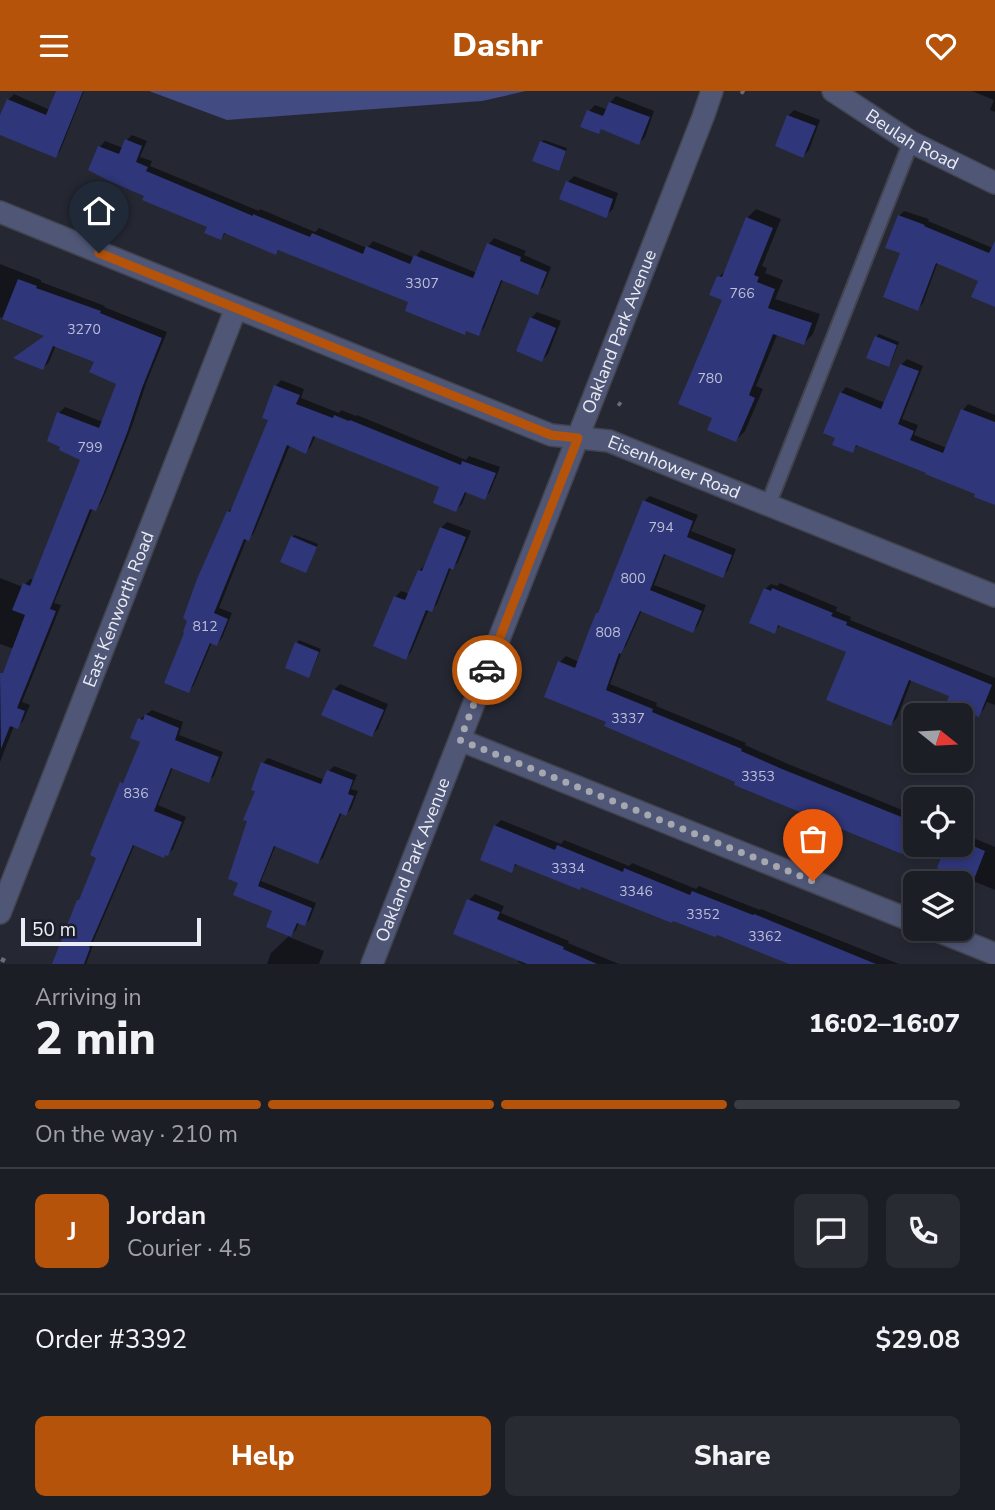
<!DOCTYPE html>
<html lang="en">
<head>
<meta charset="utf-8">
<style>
	:root { --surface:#1c1e26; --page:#292b32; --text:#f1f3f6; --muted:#a0a2a7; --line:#3a3c43; --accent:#b45309 }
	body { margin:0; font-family:"Nunito Sans",sans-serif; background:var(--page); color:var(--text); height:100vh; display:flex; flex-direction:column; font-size:26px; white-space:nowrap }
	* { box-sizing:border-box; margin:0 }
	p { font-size:23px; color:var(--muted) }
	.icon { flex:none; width:38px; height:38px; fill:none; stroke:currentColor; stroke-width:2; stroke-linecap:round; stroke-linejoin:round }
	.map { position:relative; height:873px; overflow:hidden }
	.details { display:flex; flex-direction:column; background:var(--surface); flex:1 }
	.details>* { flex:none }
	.needle { width:46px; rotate:108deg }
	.buttons { position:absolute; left:903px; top:612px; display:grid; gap:14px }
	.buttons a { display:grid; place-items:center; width:70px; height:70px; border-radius:10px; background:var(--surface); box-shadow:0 4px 10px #0003,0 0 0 2px var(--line); font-size:35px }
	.scale { position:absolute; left:21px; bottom:18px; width:180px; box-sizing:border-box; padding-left:7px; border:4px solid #ebedf5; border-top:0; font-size:19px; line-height:24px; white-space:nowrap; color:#ebedf5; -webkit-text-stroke:5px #1c1e29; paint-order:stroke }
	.pin { position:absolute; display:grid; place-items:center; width:60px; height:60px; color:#fff; margin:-72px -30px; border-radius:50% 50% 50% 0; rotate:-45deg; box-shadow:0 0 7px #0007 }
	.pin .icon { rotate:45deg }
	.courier { position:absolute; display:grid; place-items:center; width:70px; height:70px; margin:-35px; border:5px solid #b45309; border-radius:50%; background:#fff; color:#222; box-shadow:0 2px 9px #0007 }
	.head em { font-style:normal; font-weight:800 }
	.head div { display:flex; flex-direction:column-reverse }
	.head { display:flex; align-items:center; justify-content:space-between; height:119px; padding:0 35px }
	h1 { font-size:46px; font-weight:800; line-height:52px }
	.bar { display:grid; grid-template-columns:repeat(4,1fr); gap:10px 7px; align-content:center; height:84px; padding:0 35px }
	.bar i { height:9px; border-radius:5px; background:var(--line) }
	.bar .selected { background:var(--accent) }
	.bar p { grid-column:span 4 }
	.line { display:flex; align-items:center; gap:18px; padding:0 35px; border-top:2px solid var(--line) }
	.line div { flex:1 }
	.round { display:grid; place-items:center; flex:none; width:74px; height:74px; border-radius:10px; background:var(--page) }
	.button { display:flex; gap:14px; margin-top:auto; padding:14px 35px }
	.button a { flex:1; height:80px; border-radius:10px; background:var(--accent); color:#fff; font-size:28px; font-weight:800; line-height:80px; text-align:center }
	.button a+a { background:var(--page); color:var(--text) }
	header { display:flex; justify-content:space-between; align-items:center; height:91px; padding:0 35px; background:var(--accent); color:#fff; font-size:32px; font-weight:800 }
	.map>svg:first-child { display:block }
</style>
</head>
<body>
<header><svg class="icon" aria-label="menu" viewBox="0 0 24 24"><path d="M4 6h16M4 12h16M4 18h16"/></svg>Dashr<svg class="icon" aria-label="heart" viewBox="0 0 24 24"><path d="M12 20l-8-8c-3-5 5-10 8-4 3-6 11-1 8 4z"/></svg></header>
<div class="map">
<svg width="995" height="873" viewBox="0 0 995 873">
	<rect width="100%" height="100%" fill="#252833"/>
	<path fill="#424b82" d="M 149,0 L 526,0 L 482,10 L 227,29 Z"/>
	<path fill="#0007" d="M 58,0 L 84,0 L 60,60 L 55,65 L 0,42 L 0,29 L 8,9 L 14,3 L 50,19 Z
		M 972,0 L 995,0 L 995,21 L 990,19 L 994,9 Z
		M 616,5 L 654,20 L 645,46 L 639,52 L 602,37 L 598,41 L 589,20 L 595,14 L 608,19 L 610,12 Z
		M 794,19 L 820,29 L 809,59 L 803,65 L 788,25 Z
		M 132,44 L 147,50 L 140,66 L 152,70 L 150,75 L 259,120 L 260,118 L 315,141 L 319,137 L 367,157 L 373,150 L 415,167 L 421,159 L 477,182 L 489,153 L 494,147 L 526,160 L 524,164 L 551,176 L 543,196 L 537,202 L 503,188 L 484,237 L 478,243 L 468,239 L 464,242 L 410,210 L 280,158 L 276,162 L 227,141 L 221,147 L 209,135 L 146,104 L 100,56 L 105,50 L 123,57 L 127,49 Z
		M 544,49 L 567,57 L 561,75 L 541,51 Z
		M 574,85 L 618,102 L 613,118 L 605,125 L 568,91 Z
		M 756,118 L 781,128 L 762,175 L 767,177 L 765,182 L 783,189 L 775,208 L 820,223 L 813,243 L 804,252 L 778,242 L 756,295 L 763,298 L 745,340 L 736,349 L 714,326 L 724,208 L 719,186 L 728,177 L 747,127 Z
		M 904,120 L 929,128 L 928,130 L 995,158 L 995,214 L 980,189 L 938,171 L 923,212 L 918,218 L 902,161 L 899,125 Z
		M 0,173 L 41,189 L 41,191 L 105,215 L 104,216 L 167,241 L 147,290 L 132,335 L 108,396 L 101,412 L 95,418 L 93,417 L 54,512 L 61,514 L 22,611 L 30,614 L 23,630 L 17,636 L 14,635 L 0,671 L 0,593 L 14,558 L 0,553 L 0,487 L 23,496 L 30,488 L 34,489 L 82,368 L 59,322 L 65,316 L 103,331 L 118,292 L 96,270 L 56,254 L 49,271 L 43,277 L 16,266 L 46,244 L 0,226 Z
		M 537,221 L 561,230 L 548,263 L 542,269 L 531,227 Z
		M 879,243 L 899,251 L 891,272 L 889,274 L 876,246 Z
		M 907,268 L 923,275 L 902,328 L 918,334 L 914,344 L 947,357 L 963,319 L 968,313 L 995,324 L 995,411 L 977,402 L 858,354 L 852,360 L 841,302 L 846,296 L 885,312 L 901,274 Z
		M 281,289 L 304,298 L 301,307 L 339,322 L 341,319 L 356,325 L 357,324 L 466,369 L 469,365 L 500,376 L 490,401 L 484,407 L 467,400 L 462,413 L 456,419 L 441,395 L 316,344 L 311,355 L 306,361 L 290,354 L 254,442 L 248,448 L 247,447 L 219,517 L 232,522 L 222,547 L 217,553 L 212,551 L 194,594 L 189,600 L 186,541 L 228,421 L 235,414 L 270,328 L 276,295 Z
		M 650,405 L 698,424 L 691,440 L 736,458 L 728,479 L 722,485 L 666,462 L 654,494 L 706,514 L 698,534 L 693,540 L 642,519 L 626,555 L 623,558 L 610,593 L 657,612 L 656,615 L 746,652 L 745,654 L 788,673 L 915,724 L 915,734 L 907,755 L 901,761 L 737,690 L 608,630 L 560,571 L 566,565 L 579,571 L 644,410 Z
		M 447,431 L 471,440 L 458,471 L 453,477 L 451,477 L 437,513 L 431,519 L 429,518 L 411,561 L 406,567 L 395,506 L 401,500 L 410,503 L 419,480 L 425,474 L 426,474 L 441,437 Z
		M 295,444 L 318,453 L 305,480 L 292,446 Z
		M 780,492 L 837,516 L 836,520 L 851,526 L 850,529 L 995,587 L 995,614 L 987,611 L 984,618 L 978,624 L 951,604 L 912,588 L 897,627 L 891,633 L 848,560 L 781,533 L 774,541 L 765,498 L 771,493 L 777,495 Z
		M 299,549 L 321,558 L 311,582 L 308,584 L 297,552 Z
		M 340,593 L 388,613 L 378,638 L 372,644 L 334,599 Z
		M 152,619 L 183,631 L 179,644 L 223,661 L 214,685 L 208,690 L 173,676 L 158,714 L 186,726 L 173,758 L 168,763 L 135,753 L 93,851 L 94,852 L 86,873 L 54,873 L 79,810 L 99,766 L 92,763 L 122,692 L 127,686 L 142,650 L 140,628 Z
		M 268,667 L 325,689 L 329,680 L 334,675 L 357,684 L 351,698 L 358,700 L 351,718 L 346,723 L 342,721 L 323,767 L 318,771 L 276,754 L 261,790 L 316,812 L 310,828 L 305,833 L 299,831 L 296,839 L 289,846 L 324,860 L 319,873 L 267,873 L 271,862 L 290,844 L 275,819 L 240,791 L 258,699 L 253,698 L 263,672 Z
		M 501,729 L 561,753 L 564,749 L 629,775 L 632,772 L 696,798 L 699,795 L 760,819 L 761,818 L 899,873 L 794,873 L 717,842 L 518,772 L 511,780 L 495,735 Z
		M 961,742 L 995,756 L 995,799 L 939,776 L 961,754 Z
		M 475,803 L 504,815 L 501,822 L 569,850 L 568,852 L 619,873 L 523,873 L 518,871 L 520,868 L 469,809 Z"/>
	<path fill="#2f3679" d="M 56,0 L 83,0 L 56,67 L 0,44 L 0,24 L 7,8 L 46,24 Z
		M 609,11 L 650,26 L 639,54 L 601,38 L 599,43 L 580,36 L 587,19 L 603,25 Z
		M 787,24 L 816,35 L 803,67 L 775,55 Z
		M 125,48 L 142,55 L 136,71 L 148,76 L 146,80 L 253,125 L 253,123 L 310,146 L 312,142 L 363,163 L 366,155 L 410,173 L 414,164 L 473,187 L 487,152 L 521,166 L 520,170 L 547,181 L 538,204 L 501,189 L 479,245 L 466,240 L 465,244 L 405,220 L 408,211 L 278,159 L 276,164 L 224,142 L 221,149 L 204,142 L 207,136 L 142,109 L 144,105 L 107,89 L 88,79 L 98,55 L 119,63 Z
		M 540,50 L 566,60 L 559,80 L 532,70 Z
		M 566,90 L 613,108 L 607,126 L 606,127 L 559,108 Z
		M 898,124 L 925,134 L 924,135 L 989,162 L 995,150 L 995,216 L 971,206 L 978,190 L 936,172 L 918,220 L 883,206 L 900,162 L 885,157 Z
		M 746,126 L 773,137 L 754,184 L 759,186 L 757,191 L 775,198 L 768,217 L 812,232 L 804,254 L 773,243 L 749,304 L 755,307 L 736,351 L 707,339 L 712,327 L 678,313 L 722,209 L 709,204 L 717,185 L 722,186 Z
		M 18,188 L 37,195 L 36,197 L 101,220 L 100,222 L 162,247 L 142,297 L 127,342 L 103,404 L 96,420 L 90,418 L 50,518 L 56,520 L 17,617 L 25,620 L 18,638 L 10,635 L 1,658 L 0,582 L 3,582 L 25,524 L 12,519 L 23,492 L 30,495 L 80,369 L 59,359 L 60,356 L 47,350 L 57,321 L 99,337 L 116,293 L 89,281 L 94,271 L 53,255 L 43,279 L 13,267 L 44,245 L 2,228 Z
		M 530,226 L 556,237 L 542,271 L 516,260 Z
		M 875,245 L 897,254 L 889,276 L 866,267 Z
		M 900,273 L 919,280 L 898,333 L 914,340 L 910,349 L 943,362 L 961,318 L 995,331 L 995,414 L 974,406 L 975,403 L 925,383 L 926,382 L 856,354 L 853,362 L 832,354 L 835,347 L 823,342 L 840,301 L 881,318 Z
		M 274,294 L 300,304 L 296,313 L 333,327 L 334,324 L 349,330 L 350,329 L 461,374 L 462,370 L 496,382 L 485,409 L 465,401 L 456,421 L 433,412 L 439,396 L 313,345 L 306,363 L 287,354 L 249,450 L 244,448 L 214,522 L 228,528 L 217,555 L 210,552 L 189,602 L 164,592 L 184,542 L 183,541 L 187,530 L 183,527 L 197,488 L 227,420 L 230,421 L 268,329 L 262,327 Z
		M 643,409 L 693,430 L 687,446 L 732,464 L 723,487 L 664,463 L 650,499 L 702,520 L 693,542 L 640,520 L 621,563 L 619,562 L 606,599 L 653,618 L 652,621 L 742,658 L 741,660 L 782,678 L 914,731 L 902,763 L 734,694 L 735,691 L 604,635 L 606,631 L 544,606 L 558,570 L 575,577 L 588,542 L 596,522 L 598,522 Z
		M 440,436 L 466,446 L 453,479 L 449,477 L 432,521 L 426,519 L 406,569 L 373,555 L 394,505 L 405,509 L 418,479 L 422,480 Z
		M 291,445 L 317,456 L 306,482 L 280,471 Z
		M 764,497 L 771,500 L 772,497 L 833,522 L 831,525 L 847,531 L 846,534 L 992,594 L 979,626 L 946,613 L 949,605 L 909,589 L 891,635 L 826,609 L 846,561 L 778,534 L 775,543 L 749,532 Z
		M 295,551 L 319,561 L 309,587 L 285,577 Z
		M 333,598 L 384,619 L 372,646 L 321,624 Z
		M 145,623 L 179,637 L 175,649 L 219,666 L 209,692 L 171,677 L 154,720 L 182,731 L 168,765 L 165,764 L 164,767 L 133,754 L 89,856 L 90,857 L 84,873 L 52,873 L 77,809 L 79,809 L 96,767 L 90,764 L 120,691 L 123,692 L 140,651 L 130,647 L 138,627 L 143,629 Z
		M 261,671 L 321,693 L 327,679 L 353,689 L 348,703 L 354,705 L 346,725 L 340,722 L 318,773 L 274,755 L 258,795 L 312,817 L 305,835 L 297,832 L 291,846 L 266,836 L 272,820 L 233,804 L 238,792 L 228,788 L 247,730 L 243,729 L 255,700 L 251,699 Z
		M 494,734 L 555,759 L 557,754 L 623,781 L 624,777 L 690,804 L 692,800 L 753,824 L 754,823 L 876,873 L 789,873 L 717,844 L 715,846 L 673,830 L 672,832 L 581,796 L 580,799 L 515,773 L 512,782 L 480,769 Z
		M 946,754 L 971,754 L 985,760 L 973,791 L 937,777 Z
		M 467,808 L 500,821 L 497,828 L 564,856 L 563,858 L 597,873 L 527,873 L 453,843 Z"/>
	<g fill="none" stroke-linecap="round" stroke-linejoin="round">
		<g stroke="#41444e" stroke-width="18">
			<path id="service" d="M 768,414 L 911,51"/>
		</g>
		<g stroke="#41444e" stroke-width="24">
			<g id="minor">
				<path id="s1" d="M 833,0 L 911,51 L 995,92"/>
				<path id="s2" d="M 0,121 L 551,344 L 609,350 L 995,505"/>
				<path d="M 460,649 L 915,831"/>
				<path id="s3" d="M 0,822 L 236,217"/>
				<path d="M 933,838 L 995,863"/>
				<path id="s4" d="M 372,873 L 703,26 L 712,0"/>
			</g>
		</g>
		<path stroke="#6a6d77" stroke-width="4.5" stroke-dasharray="7 3.5" stroke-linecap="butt" d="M 741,0 L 744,2
			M 618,312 L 621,314
			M 1,868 L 5,870"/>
		<use href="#service" stroke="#505776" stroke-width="14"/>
		<use href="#minor" stroke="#505776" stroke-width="21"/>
	</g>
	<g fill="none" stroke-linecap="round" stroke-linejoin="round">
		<path stroke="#a6a8b1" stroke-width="7" stroke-dasharray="0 12.6" d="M 487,579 L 460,649 L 813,790"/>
		<path stroke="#b45309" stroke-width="9" d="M 99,162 L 551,344 L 578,347 L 487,579"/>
	</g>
	<g text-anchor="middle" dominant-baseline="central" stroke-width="6" stroke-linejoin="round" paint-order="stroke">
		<g font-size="14" fill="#bcbfd6">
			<text x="422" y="192">3307</text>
			<text x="742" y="202">766</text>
			<text x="84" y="238">3270</text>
			<text x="710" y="287">780</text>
			<text x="90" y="356">799</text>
			<text x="661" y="436">794</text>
			<text x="633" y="487">800</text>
			<text x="205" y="535">812</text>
			<text x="608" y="541">808</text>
			<text x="628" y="627">3337</text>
			<text x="758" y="685">3353</text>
			<text x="136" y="702">836</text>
			<text x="568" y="777">3334</text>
			<text x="636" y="800">3346</text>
			<text x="703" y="823">3352</text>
			<text x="765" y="845">3362</text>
		</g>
		<g font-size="18" fill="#ebedf5" stroke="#1c1e29">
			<text stroke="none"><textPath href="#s1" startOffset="93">Beulah Road</textPath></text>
			<text stroke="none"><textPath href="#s4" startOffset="679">Oakland Park Avenue</textPath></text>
			<text stroke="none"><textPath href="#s2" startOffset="723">Eisenhower Road</textPath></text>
			<text stroke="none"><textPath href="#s3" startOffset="326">East Kenworth Road</textPath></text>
			<text stroke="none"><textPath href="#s4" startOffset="112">Oakland Park Avenue</textPath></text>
		</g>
	</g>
</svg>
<div class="buttons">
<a><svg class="needle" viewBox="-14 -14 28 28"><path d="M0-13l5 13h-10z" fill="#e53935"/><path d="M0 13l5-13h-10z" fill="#a0a2a7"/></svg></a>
<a><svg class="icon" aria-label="locate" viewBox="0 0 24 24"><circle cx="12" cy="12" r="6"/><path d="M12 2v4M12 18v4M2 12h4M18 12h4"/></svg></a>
<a><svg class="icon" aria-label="layers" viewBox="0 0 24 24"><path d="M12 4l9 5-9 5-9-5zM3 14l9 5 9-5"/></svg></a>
</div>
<div class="scale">50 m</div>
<div class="pin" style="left:813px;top:790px;background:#ea580c"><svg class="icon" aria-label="bag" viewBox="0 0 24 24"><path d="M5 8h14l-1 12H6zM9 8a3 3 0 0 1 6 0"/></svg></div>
<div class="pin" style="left:99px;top:162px;background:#1f2937"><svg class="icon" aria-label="home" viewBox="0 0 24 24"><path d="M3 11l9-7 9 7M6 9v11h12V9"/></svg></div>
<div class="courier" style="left:487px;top:579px"><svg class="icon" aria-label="car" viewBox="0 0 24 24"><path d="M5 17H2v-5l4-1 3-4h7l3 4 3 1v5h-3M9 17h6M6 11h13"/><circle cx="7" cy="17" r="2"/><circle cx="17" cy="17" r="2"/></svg></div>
</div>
<section class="details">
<div class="head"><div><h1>2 min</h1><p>Arriving in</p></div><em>16:02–16:07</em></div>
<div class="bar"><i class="selected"></i><i class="selected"></i><i class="selected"></i><i></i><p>On the way · 210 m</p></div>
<div class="line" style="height:126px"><b class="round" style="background:var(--accent);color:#fff">J</b><div><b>Jordan</b><p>Courier · 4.5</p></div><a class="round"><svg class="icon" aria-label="chat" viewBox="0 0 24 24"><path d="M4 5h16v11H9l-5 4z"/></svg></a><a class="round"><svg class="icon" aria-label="phone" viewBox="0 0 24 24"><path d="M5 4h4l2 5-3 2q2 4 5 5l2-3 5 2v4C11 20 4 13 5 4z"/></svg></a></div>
<div class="line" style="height:91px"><div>Order #3392</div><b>$29.08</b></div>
<div class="button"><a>Help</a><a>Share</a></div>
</section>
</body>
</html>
